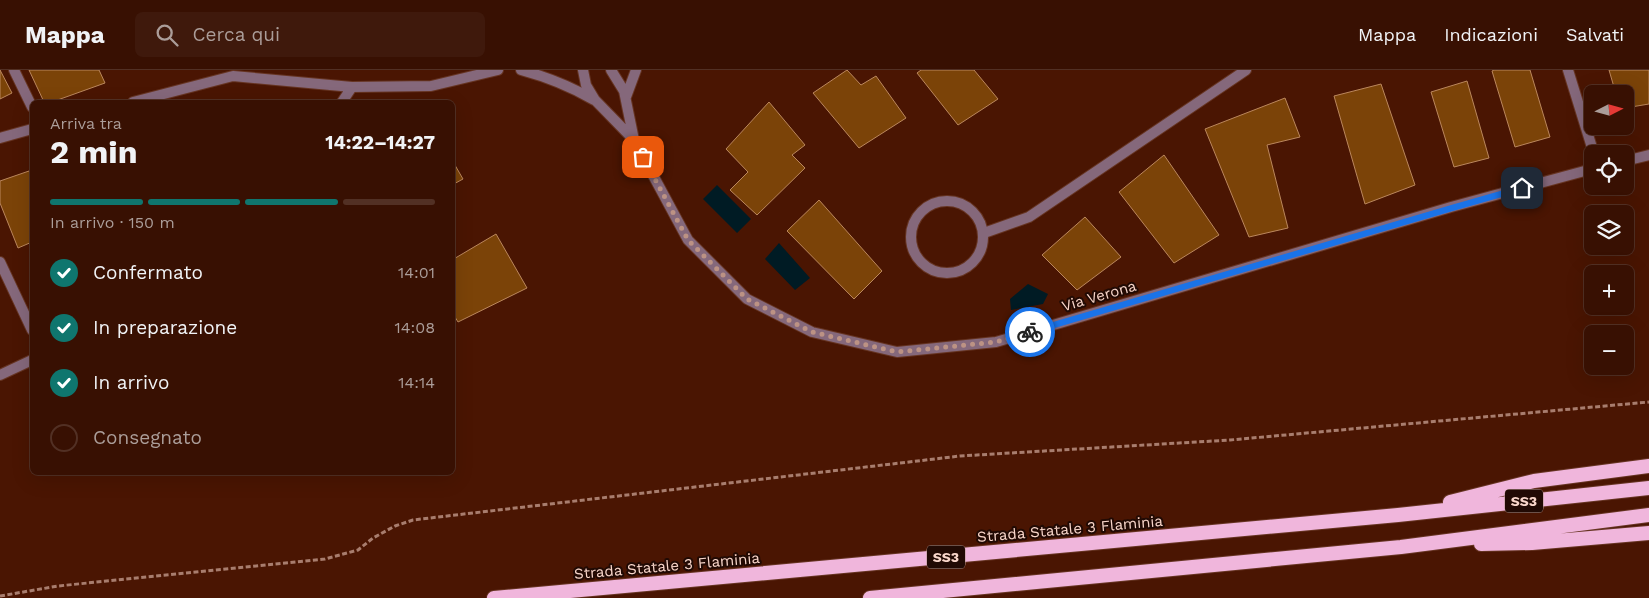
<!DOCTYPE html>
<html lang="it">
<head>
<meta charset="utf-8">
<style>
	:root { --surface:#381002; --page:#3f190c; --text:#f1f3f6; --muted:#ab9d99; --line:#523024; --accent:#0f766e }
	body { margin:0; font-family:"Work Sans",sans-serif; background:var(--page); color:var(--text); height:100vh; display:flex; flex-direction:column; font-size:19px; white-space:nowrap }
	* { box-sizing:border-box; margin:0 }
	p { font-size:16px; color:var(--muted) }
	.icon { flex:none; width:28px; height:28px; fill:none; stroke:currentColor; stroke-width:2; stroke-linecap:round; stroke-linejoin:round }
	.map { position:relative; flex:1; overflow:hidden }
	.side { position:absolute; left:30px; top:30px; width:425px; height:375px; display:flex; flex-direction:column; background:var(--surface); border-radius:8px; box-shadow:0 5px 20px #0002,0 0 0 1px var(--line) }
	.side>* { flex:none }
	.needle { width:32px; rotate:84deg }
	.buttons { position:absolute; left:1584px; top:15px; display:grid; gap:10px }
	.buttons a { display:grid; place-items:center; width:50px; height:50px; border-radius:8px; background:var(--surface); box-shadow:0 5px 20px #0002,0 0 0 1px var(--line); font-size:25px }
	.pin { position:absolute; display:grid; place-items:center; width:42px; height:42px; color:#fff; margin:-21px; border-radius:10px; box-shadow:0 2px 8px #0006 }
	.courier { position:absolute; display:grid; place-items:center; width:50px; height:50px; margin:-25px; border:4px solid #1a73e8; border-radius:50%; background:#fff; color:#222; box-shadow:0 1px 6px #0007 }
	.overview em { font-style:normal; font-weight:700 }
	.overview div { display:flex; flex-direction:column-reverse }
	.overview { display:flex; align-items:center; justify-content:space-between; height:85px; padding:0 20px }
	h1 { font-size:32px; font-weight:700; line-height:38px }
	.bar { display:grid; grid-template-columns:repeat(4,1fr); gap:8px 5px; align-content:center; height:60px; padding:0 20px }
	.bar i { height:6px; border-radius:4px; background:var(--line) }
	.bar .current { background:var(--accent) }
	.bar p { grid-column:span 4 }
	ol { padding:0 20px; list-style:none }
	li { display:flex; align-items:center; gap:15px; height:55px }
	li p { margin-inline-start:auto }
	li .icon { padding:5px; border-radius:50%; background:var(--accent); color:#fff; stroke-width:4 }
	li:last-child { color:var(--muted) }
	li i { width:28px; height:28px; border:2px solid var(--line); border-radius:50% }
	header { display:flex; align-items:center; gap:30px; box-sizing:border-box; height:70px; padding:0 25px; background:var(--surface); border-bottom:1px solid var(--line) }
	header strong { font-size:24px }
	nav { display:flex; gap:28px; margin-inline-start:auto; font-size:18px }
	.search { width:350px; height:45px; background:var(--page); display:flex; align-items:center; gap:12px; box-sizing:border-box; padding:0 18px; border-radius:8px; color:var(--muted); font-size:19px }
	.map>svg:first-child { display:block }
</style>
</head>
<body>
<header>
<strong>Mappa</strong>
<div class="search"><svg class="icon" aria-label="search" viewBox="0 0 24 24"><circle cx="10" cy="10" r="6"/><path d="M15 15l6 6"/></svg>Cerca qui</div>
<nav><a>Mappa</a><a>Indicazioni</a><a>Salvati</a></nav>
</header>
<div class="map">
<svg width="1649" height="528" viewBox="0 0 1649 528">
	<rect width="100%" height="100%" fill="#4a1502"/>
	<path fill="#001b24" d="M 717,115 L 751,149 L 737,163 L 703,129 Z
		M 779,173 L 810,208 L 795,220 L 765,189 Z
		M 1028,214 L 1048,224 L 1043,234 L 1011,240 L 1010,229 Z"/>
	<path fill="#7b4308" stroke="#bb875d" d="M 0,0 L 12,23 L 0,29 Z
		M 29,0 L 99,0 L 105,13 L 52,32 L 44,32 Z
		M 847,0 L 861,15 L 876,6 L 906,48 L 859,78 L 813,23 Z
		M 921,0 L 974,0 L 998,29 L 958,55 L 917,3 Z
		M 1494,0 L 1530,0 L 1550,67 L 1515,77 L 1492,1 Z
		M 1609,0 L 1649,0 L 1649,34 L 1625,38 L 1625,24 L 1616,24 Z
		M 1467,11 L 1489,88 L 1454,97 L 1431,22 Z
		M 1381,14 L 1415,115 L 1365,134 L 1334,26 Z
		M 1285,28 L 1300,67 L 1267,75 L 1288,158 L 1249,167 L 1205,59 Z
		M 769,32 L 805,75 L 792,85 L 805,98 L 757,145 L 730,120 L 748,102 L 726,79 Z
		M 1164,85 L 1219,165 L 1174,193 L 1119,122 Z
		M 452,90 L 463,109 L 452,115 Z
		M 29,101 L 32,109 L 32,172 L 18,178 L 0,133 L 0,111 Z
		M 819,130 L 882,201 L 854,229 L 787,161 Z
		M 1085,147 L 1121,187 L 1077,220 L 1042,185 Z
		M 496,164 L 527,218 L 458,252 L 452,242 L 452,190 Z"/>
	<g fill="none" stroke-linecap="round" stroke-linejoin="round">
		<g stroke="#663422" stroke-width="12">
			<path id="service" d="M 14,0 L 32,37"/>
		</g>
		<g stroke="#663422" stroke-width="12">
			<path id="minor" d="M 521,0 C 547,7 570,16 594,30
				M 583,0 L 586,15 L 595,30 L 634,70 L 688,170 L 747,229 L 812,262 L 897,282 L 996,272 L 1451,137 L 1592,99
				M 611,0 L 624,21 L 634,70
				M 1568,0 L 1594,84
				M 626,27 L 636,0
				M 133,32 L 233,6 L 352,17 L 431,16 L 498,0
				M 342,32 L 352,17
				M 0,68 L 32,59
				M 1625,91 L 1649,85
				M911 167a36 36 0 1 1 72 0a36 36 0 1 1-72 0Z
				M 984,163 L 1029,147 L 1246,0
				M 0,192 L 32,260
				M 0,305 L 32,290"/>
		</g>
		<g stroke="#663422" stroke-width="16">
			<path id="trunk" d="M 1450,432 L 1534,411 L 1649,396
				M 1481,474 L 1532,473 L 1649,463
				M 494,528 L 1398,445 L 1649,418
				M 870,528 L 1401,477 L 1649,445"/>
		</g>
		<path stroke="#a87d6e" stroke-width="3" stroke-dasharray="5 2.5" stroke-linecap="butt" d="M 0,526 L 58,516 L 325,489 L 358,480 L 373,468 L 395,456 L 413,450 L 960,386 L 1230,370 L 1649,332"/>
		<use href="#service" stroke="#85687b" stroke-width="10"/>
		<use href="#minor" stroke="#85687b" stroke-width="10"/>
		<use href="#trunk" stroke="#f0b6dc" stroke-width="14"/>
	</g>
	<g fill="none" stroke-linecap="round" stroke-linejoin="round">
		<path stroke="#bc9284" stroke-width="5" stroke-dasharray="0 9" d="M 643,87 L 688,170 L 747,229 L 812,262 L 897,282 L 996,272 L 1030,262"/>
		<path stroke="#1a73e8" stroke-width="6" d="M 1030,262 L 1452,138 L 1522,118"/>
	</g>
	<g text-anchor="middle" dominant-baseline="central" stroke-width="4" stroke-linejoin="round" paint-order="stroke">
		<g fill="#210a04" stroke="#b8998f" stroke-width="1">
			<rect x="1505" y="419.5" width="38" height="23" rx="4"/>
			<rect x="927" y="475.5" width="38" height="23" rx="4"/>
		</g>
		<g font-size="14" font-weight="bold" fill="#f9d6ca">
			<text x="1524" y="431">SS3</text>
			<text x="946" y="487">SS3</text>
		</g>
		<g font-size="15" fill="#f9d6ca" stroke="#210a04">
			<text transform="translate(1099 226) rotate(-16)">Via Verona</text>
			<text transform="translate(1070 459) rotate(-5)">Strada Statale 3 Flaminia</text>
			<text transform="translate(667 496) rotate(-5)">Strada Statale 3 Flaminia</text>
		</g>
	</g>
</svg>
<div class="buttons">
<a><svg class="needle" viewBox="-14 -14 28 28"><path d="M0-13l5 13h-10z" fill="#e53935"/><path d="M0 13l5-13h-10z" fill="#ab9d99"/></svg></a>
<a><svg class="icon" aria-label="locate" viewBox="0 0 24 24"><circle cx="12" cy="12" r="6"/><path d="M12 2v4M12 18v4M2 12h4M18 12h4"/></svg></a>
<a><svg class="icon" aria-label="layers" viewBox="0 0 24 24"><path d="M12 4l9 5-9 5-9-5zM3 14l9 5 9-5"/></svg></a>
<a>+</a>
<a>−</a>
</div>
<div class="pin" style="left:643px;top:87px;background:#ea580c"><svg class="icon" aria-label="bag" viewBox="0 0 24 24"><path d="M5 8h14l-1 12H6zM9 8a3 3 0 0 1 6 0"/></svg></div>
<div class="pin" style="left:1522px;top:118px;background:#1f2937"><svg class="icon" aria-label="home" viewBox="0 0 24 24"><path d="M3 11l9-7 9 7M6 9v11h12V9"/></svg></div>
<div class="courier" style="left:1030px;top:262px"><svg class="icon" aria-label="bike" viewBox="0 0 24 24"><circle cx="6" cy="16" r="4"/><circle cx="18" cy="16" r="4"/><path d="M6 16l4-8h5l3 8M10 8l3 8H6M13 5h3"/></svg></div>
<section class="side">
<div class="overview"><div><h1>2 min</h1><p>Arriva tra</p></div><em>14:22–14:27</em></div>
<div class="bar"><i class="current"></i><i class="current"></i><i class="current"></i><i></i><p>In arrivo · 150 m</p></div>
<ol>
<li><svg class="icon" aria-label="check" viewBox="0 0 24 24"><path d="M5 12l5 5 9-10"/></svg>Confermato<p>14:01</p></li>
<li><svg class="icon" aria-label="check" viewBox="0 0 24 24"><path d="M5 12l5 5 9-10"/></svg>In preparazione<p>14:08</p></li>
<li><svg class="icon" aria-label="check" viewBox="0 0 24 24"><path d="M5 12l5 5 9-10"/></svg>In arrivo<p>14:14</p></li>
<li><i></i>Consegnato</li>
</ol>
</section>
</div>
</body>
</html>
